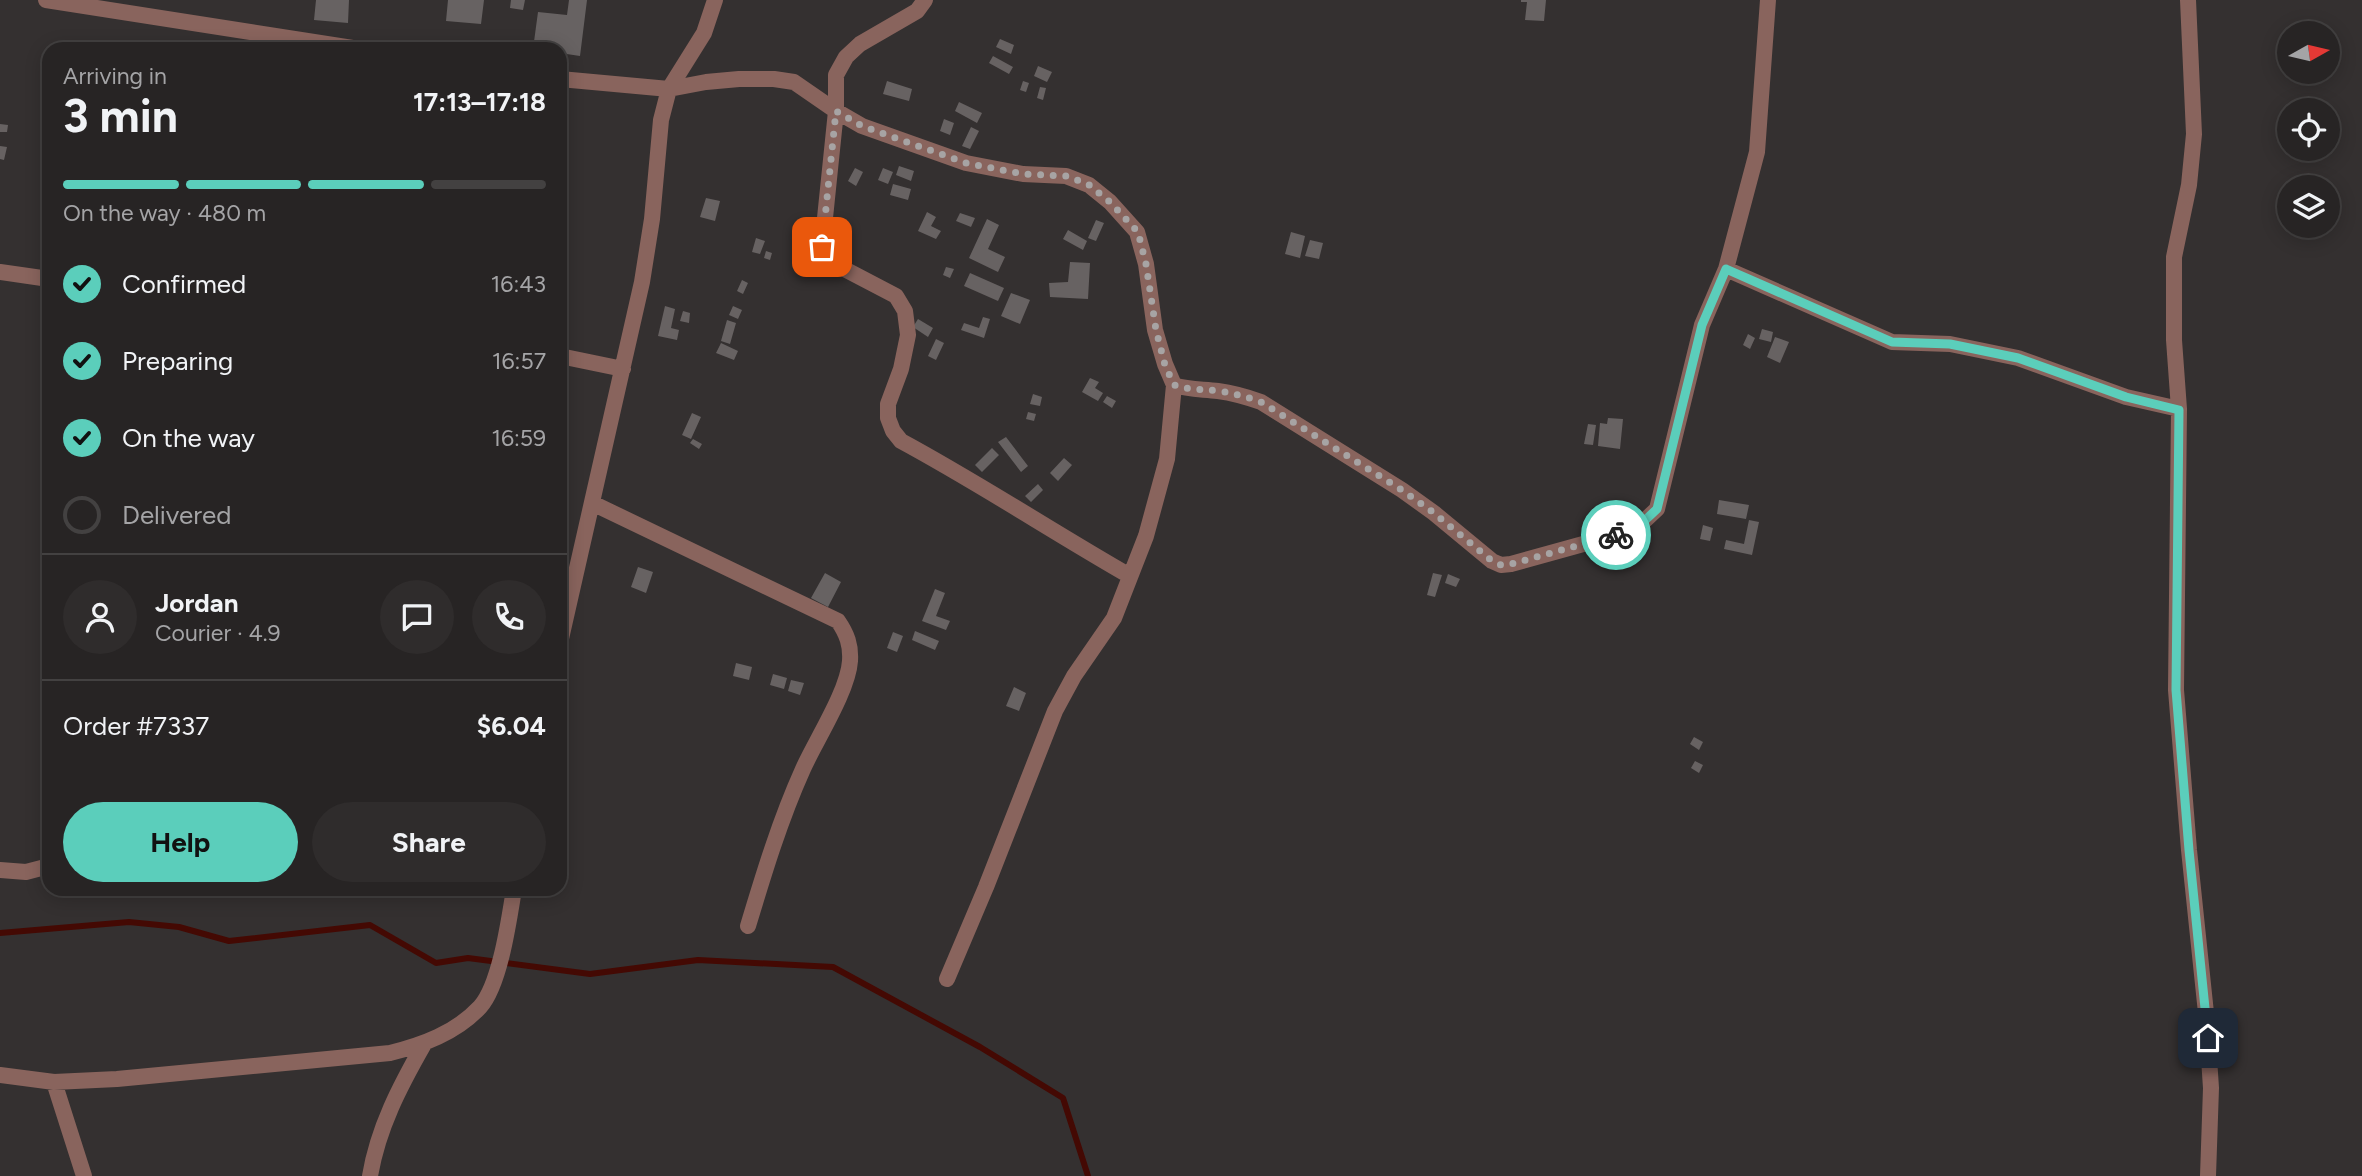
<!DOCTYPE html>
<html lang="en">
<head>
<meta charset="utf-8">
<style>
	:root { --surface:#272424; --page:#2f2c2c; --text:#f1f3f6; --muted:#a4a4a6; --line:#434141; --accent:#5bcebb }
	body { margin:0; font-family:Figtree,sans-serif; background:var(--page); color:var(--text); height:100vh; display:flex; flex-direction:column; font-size:26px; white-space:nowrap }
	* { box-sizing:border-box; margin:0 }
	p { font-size:23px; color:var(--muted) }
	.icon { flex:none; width:38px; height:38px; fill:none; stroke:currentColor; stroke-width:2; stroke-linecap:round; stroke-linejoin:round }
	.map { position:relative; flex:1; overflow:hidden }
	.panel { position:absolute; left:42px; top:42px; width:525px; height:854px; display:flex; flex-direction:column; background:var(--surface); border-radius:21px; box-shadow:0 4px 18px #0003,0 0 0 2px var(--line) }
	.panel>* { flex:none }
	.needle { width:46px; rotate:82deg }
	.controls { position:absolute; left:2277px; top:21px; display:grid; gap:14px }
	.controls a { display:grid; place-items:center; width:63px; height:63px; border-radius:50%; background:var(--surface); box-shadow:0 4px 18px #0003,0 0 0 2px var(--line); font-size:35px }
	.pin { position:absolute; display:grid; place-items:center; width:60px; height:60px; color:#fff; margin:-30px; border-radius:14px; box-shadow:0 4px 10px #0006 }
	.courier { position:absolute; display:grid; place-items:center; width:70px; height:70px; margin:-35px; border:5px solid #5bcebb; border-radius:50%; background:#fff; color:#222; box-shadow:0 2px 9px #0007 }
	.headline em { font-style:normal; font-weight:700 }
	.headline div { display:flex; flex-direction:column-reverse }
	.headline { display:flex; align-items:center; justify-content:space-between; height:119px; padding:0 21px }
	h1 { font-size:46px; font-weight:700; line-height:52px }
	.bar { display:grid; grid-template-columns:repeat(4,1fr); gap:10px 7px; align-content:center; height:84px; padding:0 21px }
	.bar i { height:9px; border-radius:5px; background:var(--line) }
	.bar .on { background:var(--accent) }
	.bar p { grid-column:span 4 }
	.line { display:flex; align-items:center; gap:18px; padding:0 21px; border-top:2px solid var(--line) }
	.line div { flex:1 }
	.round { display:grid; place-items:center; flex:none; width:74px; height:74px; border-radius:37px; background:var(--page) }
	ol { padding:0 21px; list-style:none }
	li { display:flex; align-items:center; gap:21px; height:77px }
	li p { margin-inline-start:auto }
	li .icon { padding:7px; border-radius:50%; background:var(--accent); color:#111; stroke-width:4 }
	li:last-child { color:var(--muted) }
	li i { width:38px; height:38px; border:4px solid var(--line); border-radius:50% }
	.primary-button { display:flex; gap:14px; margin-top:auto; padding:14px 21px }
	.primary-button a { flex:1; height:80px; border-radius:42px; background:var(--accent); color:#111; font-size:28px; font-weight:700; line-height:80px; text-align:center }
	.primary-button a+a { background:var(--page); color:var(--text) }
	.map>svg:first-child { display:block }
</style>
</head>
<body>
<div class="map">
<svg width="2362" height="1176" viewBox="0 0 2362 1176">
	<rect width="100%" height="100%" fill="#343030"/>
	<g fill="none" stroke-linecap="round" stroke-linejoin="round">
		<path stroke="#440903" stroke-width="6" d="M 0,933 L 129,922 L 179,927 L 229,941 L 370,925 L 436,963 L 468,958 L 590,974 L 698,960 L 833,967 L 980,1047 L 1063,1098 L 1088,1176"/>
	</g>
	<path fill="#676262" d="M 316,0 L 349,0 L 348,23 L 314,20 Z
		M 448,0 L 484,0 L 481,24 L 446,21 Z
		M 511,0 L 525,0 L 523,10 L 510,8 Z
		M 569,0 L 587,0 L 580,56 L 560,53 L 560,49 L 533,49 L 538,12 L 567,15 Z
		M 1521,0 L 1546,0 L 1544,21 L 1525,20 L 1527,2 L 1521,2 Z
		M 1000,39 L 1014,45 L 1011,54 L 996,47 Z
		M 993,56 L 1013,67 L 1009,74 L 989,63 Z
		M 1038,66 L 1052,72 L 1047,82 L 1034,76 Z
		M 887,81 L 912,89 L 909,101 L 883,94 Z
		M 1023,81 L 1029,83 L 1026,92 L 1020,90 Z
		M 1040,87 L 1046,88 L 1043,100 L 1037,98 Z
		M 959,102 L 982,113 L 977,123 L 955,111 Z
		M 944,119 L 954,123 L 950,135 L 940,131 Z
		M 0,124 L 8,125 L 7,132 L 0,132 Z
		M 971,127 L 979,131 L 970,149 L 962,146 Z
		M 0,146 L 7,147 L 4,160 L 0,159 Z
		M 899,166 L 914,171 L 911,181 L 896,175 Z
		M 855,168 L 863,172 L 856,186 L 848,181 Z
		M 883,168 L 893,172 L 888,184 L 878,180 Z
		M 893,184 L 911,189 L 908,200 L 890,195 Z
		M 706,198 L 720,201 L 715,221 L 700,217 Z
		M 927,212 L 936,217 L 931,226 L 941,231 L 936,239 L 918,231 Z
		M 960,213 L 975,218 L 971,227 L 956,221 Z
		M 987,219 L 999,225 L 988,249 L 1005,257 L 998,272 L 969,258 Z
		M 1096,220 L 1104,223 L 1096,241 L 1088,238 Z
		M 1068,230 L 1087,241 L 1083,250 L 1063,239 Z
		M 1291,232 L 1305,236 L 1300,258 L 1285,254 Z
		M 756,238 L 765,241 L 760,254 L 752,252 Z
		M 1310,240 L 1323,243 L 1319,259 L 1305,256 Z
		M 766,251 L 772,253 L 770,260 L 764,258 Z
		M 1070,262 L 1090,263 L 1088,299 L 1050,297 L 1049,283 L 1068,282 Z
		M 946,267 L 954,269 L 950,278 L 943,275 Z
		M 970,273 L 1004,288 L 998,301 L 964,286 Z
		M 742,280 L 748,283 L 743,294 L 737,291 Z
		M 1011,293 L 1030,300 L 1020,324 L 1001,316 Z
		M 665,306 L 675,309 L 671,328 L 679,330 L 677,340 L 658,336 Z
		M 733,306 L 742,310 L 738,319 L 729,315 Z
		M 683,311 L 690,313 L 689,323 L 680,321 Z
		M 983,317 L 990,319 L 984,338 L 961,330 L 964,323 L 979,328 Z
		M 918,319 L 933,328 L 928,337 L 913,327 Z
		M 727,320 L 736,323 L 730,344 L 721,341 Z
		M 1762,329 L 1773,332 L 1771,342 L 1759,339 Z
		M 1748,334 L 1755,338 L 1750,349 L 1743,345 Z
		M 1775,337 L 1789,342 L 1780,363 L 1767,357 Z
		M 936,339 L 944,343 L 936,360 L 928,356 Z
		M 721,343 L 738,351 L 734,360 L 716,353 Z
		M 1090,378 L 1099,382 L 1095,388 L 1103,393 L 1098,401 L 1082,392 Z
		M 1033,394 L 1042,397 L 1040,406 L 1030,404 Z
		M 1107,396 L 1116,401 L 1112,408 L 1103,402 Z
		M 1028,412 L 1036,414 L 1034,421 L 1026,419 Z
		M 692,413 L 701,417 L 691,439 L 682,435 Z
		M 1608,418 L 1623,419 L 1620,449 L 1598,446 L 1600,423 L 1607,424 Z
		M 1588,424 L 1596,425 L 1593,445 L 1584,444 Z
		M 1006,437 L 1028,466 L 1021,472 L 998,442 Z
		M 693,439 L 702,444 L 699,449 L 690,443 Z
		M 992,448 L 999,455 L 982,472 L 975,465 Z
		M 1064,458 L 1072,465 L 1058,481 L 1050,473 Z
		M 1038,484 L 1043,490 L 1031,502 L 1025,496 Z
		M 1719,500 L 1749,505 L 1746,519 L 1717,514 Z
		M 1749,520 L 1759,522 L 1752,555 L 1724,549 L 1726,540 L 1744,544 Z
		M 1703,525 L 1713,528 L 1710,541 L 1700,539 Z
		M 638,567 L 653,572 L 646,593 L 631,587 Z
		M 825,573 L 841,582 L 828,607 L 811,598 Z
		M 1433,573 L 1442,575 L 1435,597 L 1427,595 Z
		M 1448,574 L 1460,579 L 1456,587 L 1445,583 Z
		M 935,589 L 945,593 L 936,616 L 950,621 L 946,630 L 922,621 Z
		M 915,631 L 939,641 L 935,650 L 912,640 Z
		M 893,632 L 903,636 L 897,652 L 887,648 Z
		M 736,663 L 752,667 L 749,680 L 733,676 Z
		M 773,674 L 787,678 L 784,689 L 770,685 Z
		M 791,680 L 804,683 L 800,695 L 788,691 Z
		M 1014,687 L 1026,693 L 1019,711 L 1006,706 Z
		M 1694,737 L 1703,742 L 1699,750 L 1690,744 Z
		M 1695,761 L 1703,765 L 1699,773 L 1691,768 Z"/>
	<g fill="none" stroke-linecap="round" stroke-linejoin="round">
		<path stroke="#89645d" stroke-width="16" d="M 46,0 L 359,49
			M 925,0 L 917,11 L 860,44 L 846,57 L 836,75 L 836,111 L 822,247 L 829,261 L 896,296 L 905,311 L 908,335 L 901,369 L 888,404 L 888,418 L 893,431 L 901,441 C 979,483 1053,532 1130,576
			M 2188,0 L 2194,134 L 2189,185 L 2174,257 L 2174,340 L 2179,409 L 2176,690 L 2189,850 L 2206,1013 L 2211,1088 L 2208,1176
			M 560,79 L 669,89 L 706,82 L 739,79 L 774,79 L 794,82 L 836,111 L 862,126 L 966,163 L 1023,174 L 1066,176 L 1089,185 L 1110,202 L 1137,232 L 1146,264 L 1155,330 L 1165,364 L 1174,385 C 1189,390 1203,389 1218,391 C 1233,393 1247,397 1261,402 L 1402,490 L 1434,513 L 1492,561 L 1501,565 L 1511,564 L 1623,533 L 1641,524 L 1657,509 L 1702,325 L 1726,269 L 1757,152 L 1768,0
			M 1726,269 L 1892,342 L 1950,344 L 2018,358 L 2126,397 L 2179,409
			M 0,272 L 49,279
			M 560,356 L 623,369
			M 592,503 L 838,621 C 847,634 851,645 850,661 C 848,691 816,740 803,769 C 780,820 764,873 748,926
			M 560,643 L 642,282 L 652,219 L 661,120 L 669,89 L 704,33 L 715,0
			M 0,870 L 26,872 L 49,866
			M 947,979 L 986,887 L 1055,711 L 1074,676 L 1114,618 L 1146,536 L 1167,459 L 1174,385
			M 0,1075 L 54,1082 L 117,1079 L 390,1053 C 422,1045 456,1033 480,1007 C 500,985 509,920 514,889
			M 54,1082 L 84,1176
			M 370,1176 C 378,1128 400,1086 424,1044"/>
	</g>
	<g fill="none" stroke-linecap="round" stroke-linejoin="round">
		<path stroke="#a7a4a4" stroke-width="7" stroke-dasharray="0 12.6" d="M 822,247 L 836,111 L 862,126 L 966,163 L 1023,174 L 1066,176 L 1088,184 L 1110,202 L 1138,232 L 1146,264 L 1156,330 L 1165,365 L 1174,385 C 1189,390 1203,389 1218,391 C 1233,393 1247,397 1261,402 L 1402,490 L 1434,513 L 1492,561 L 1501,565 L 1511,564 L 1616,535"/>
		<path stroke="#5bcebb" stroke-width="9" d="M 1616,535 L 1641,524 L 1657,509 L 1702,325 L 1726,269 L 1892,342 L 1950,344 L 2018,358 L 2126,397 L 2179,410 L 2176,690 L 2189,850 L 2208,1038"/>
	</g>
</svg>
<div class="controls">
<a><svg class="needle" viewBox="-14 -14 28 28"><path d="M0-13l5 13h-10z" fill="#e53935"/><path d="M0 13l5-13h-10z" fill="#a4a4a6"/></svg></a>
<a><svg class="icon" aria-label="locate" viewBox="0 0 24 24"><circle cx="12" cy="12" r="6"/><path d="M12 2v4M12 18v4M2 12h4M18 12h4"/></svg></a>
<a><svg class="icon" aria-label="layers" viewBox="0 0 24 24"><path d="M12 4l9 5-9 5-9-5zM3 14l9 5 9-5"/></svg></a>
</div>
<div class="pin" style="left:822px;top:247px;background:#ea580c"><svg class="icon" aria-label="bag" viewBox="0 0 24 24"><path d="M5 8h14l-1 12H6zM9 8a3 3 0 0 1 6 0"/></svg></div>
<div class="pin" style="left:2208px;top:1038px;background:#1f2937"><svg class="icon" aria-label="home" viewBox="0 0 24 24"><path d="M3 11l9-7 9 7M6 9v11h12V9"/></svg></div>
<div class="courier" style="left:1616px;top:535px"><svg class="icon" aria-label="bike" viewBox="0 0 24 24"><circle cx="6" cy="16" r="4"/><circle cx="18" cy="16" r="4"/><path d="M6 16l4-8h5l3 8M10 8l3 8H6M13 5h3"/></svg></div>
<section class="panel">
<div class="headline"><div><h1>3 min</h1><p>Arriving in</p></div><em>17:13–17:18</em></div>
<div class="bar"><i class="on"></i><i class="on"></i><i class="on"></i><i></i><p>On the way · 480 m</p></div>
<ol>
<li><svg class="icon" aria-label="check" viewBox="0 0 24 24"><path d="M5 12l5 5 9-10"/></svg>Confirmed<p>16:43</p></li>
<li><svg class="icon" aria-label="check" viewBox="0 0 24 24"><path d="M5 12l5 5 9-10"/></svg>Preparing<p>16:57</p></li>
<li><svg class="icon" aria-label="check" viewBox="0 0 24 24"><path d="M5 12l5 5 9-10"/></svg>On the way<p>16:59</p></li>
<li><i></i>Delivered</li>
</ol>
<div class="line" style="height:126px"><a class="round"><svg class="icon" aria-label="person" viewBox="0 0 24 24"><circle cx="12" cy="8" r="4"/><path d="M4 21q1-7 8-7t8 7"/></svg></a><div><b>Jordan</b><p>Courier · 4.9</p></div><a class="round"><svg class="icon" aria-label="chat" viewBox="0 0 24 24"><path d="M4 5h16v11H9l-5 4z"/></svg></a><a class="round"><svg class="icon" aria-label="phone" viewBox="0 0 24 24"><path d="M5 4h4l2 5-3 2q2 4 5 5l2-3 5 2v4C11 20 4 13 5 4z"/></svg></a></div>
<div class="line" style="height:91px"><div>Order #7337</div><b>$6.04</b></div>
<div class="primary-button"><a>Help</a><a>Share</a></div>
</section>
</div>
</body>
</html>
